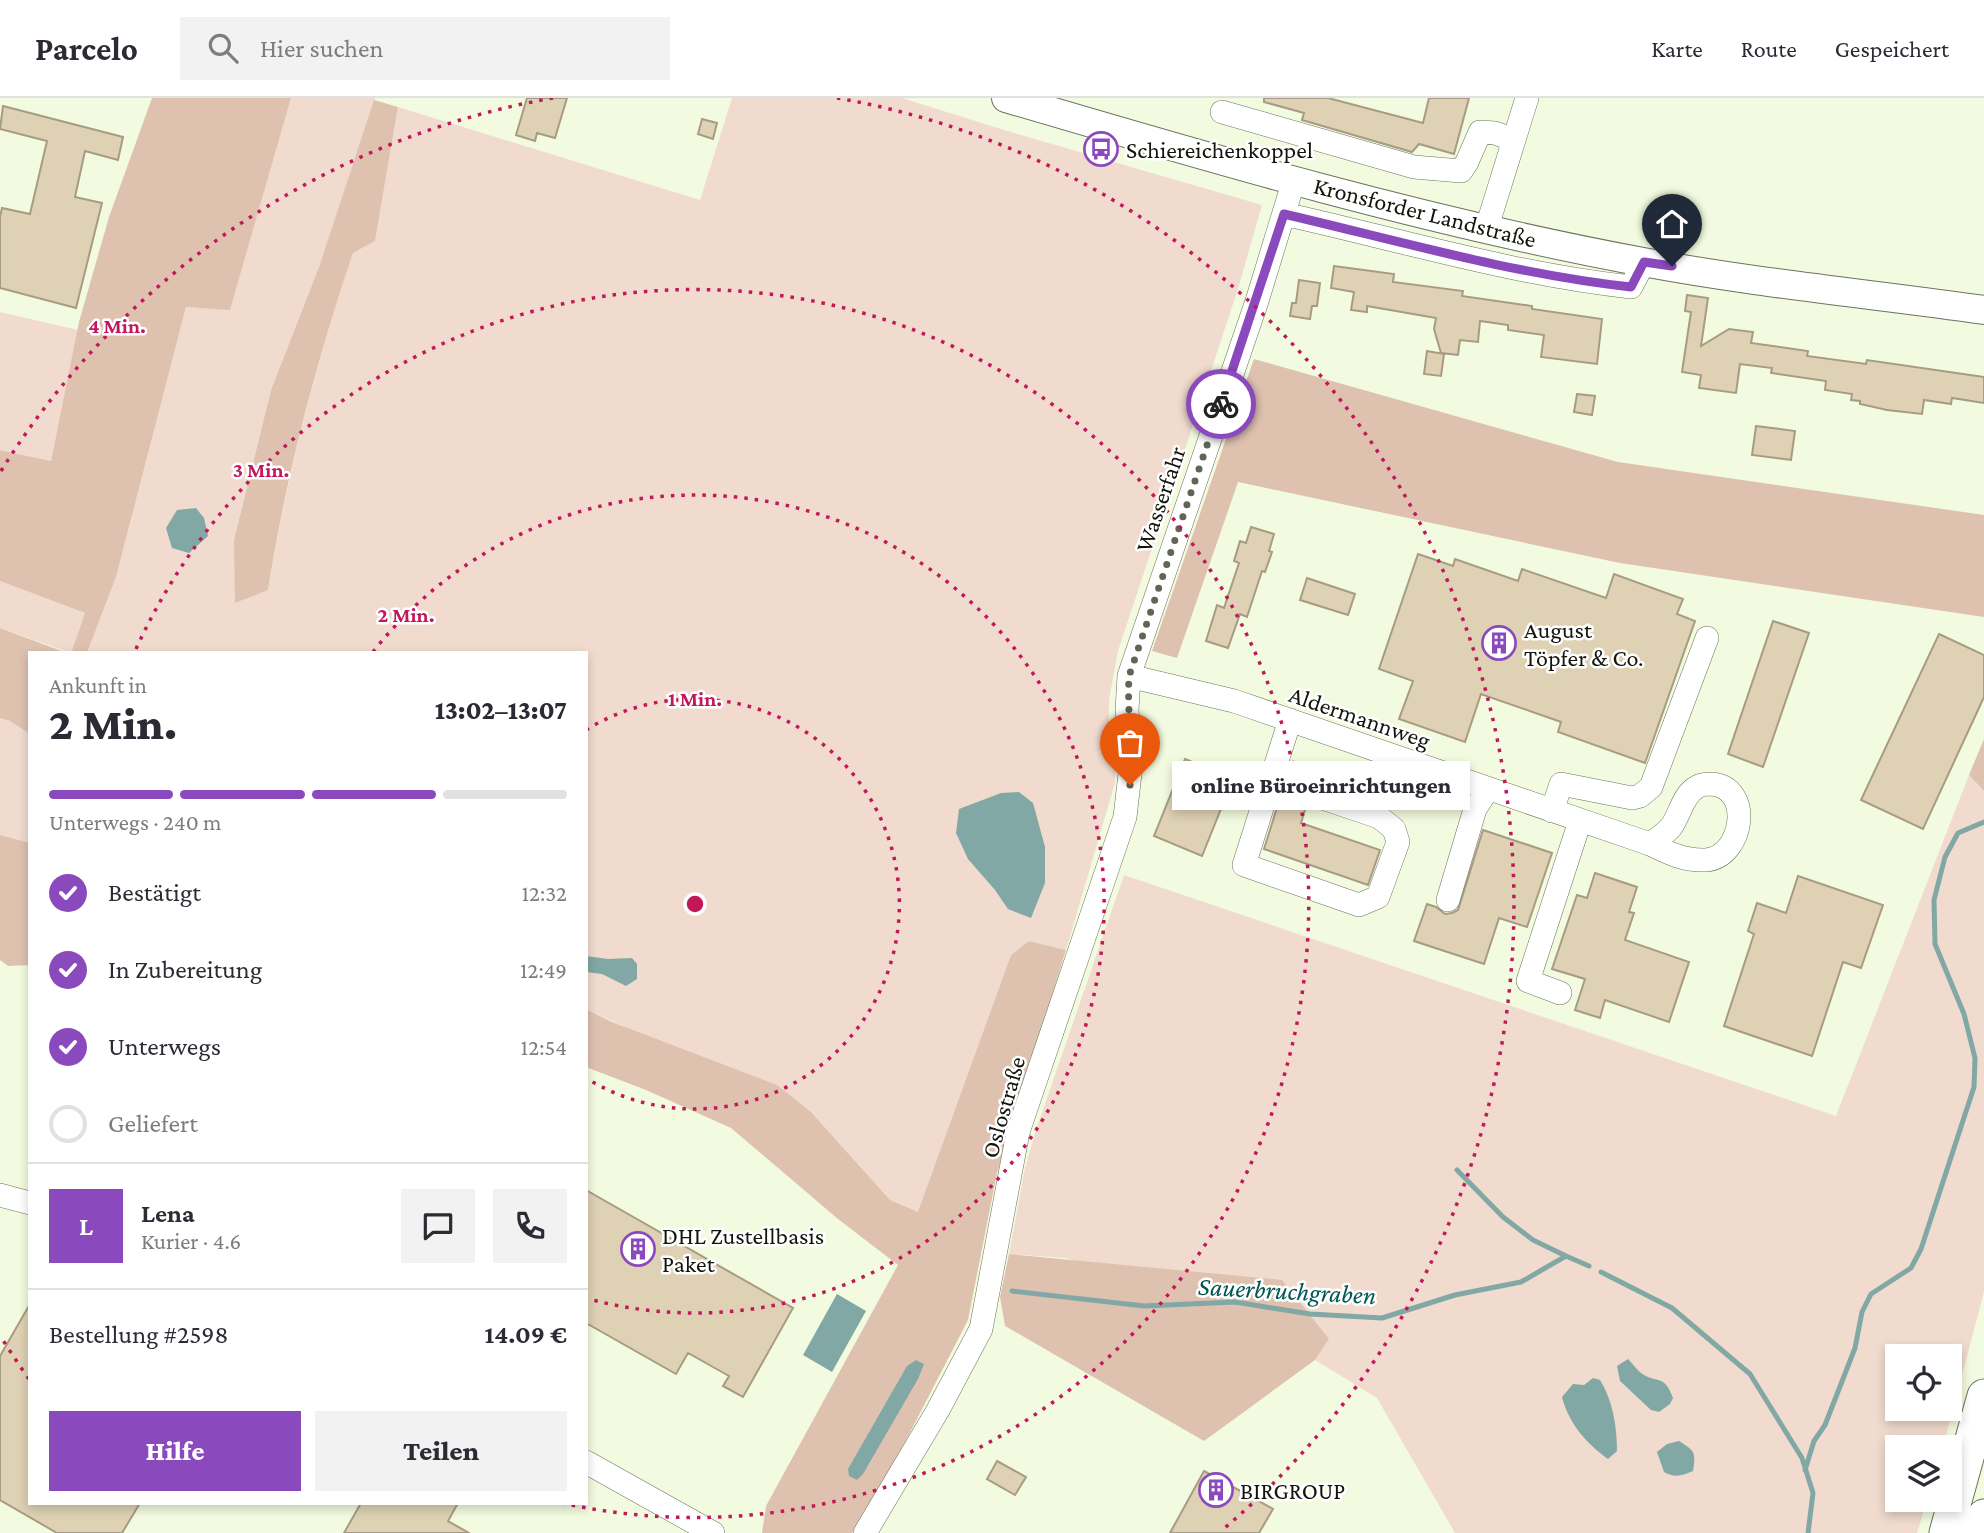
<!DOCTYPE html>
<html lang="de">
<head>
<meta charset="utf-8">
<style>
	:root { --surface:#fff; --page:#f2f2f3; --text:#2b2b33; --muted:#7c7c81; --line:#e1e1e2; --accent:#8b49be }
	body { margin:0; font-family:"Crimson Pro",serif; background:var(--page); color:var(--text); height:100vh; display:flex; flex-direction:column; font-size:26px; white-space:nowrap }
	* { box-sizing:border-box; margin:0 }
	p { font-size:23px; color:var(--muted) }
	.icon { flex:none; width:38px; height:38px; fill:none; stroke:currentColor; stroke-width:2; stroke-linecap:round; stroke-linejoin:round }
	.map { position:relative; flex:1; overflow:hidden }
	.panel { position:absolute; left:28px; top:553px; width:560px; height:854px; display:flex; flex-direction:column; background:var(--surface); border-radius:0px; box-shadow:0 4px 10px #0003 }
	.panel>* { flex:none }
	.buttons { position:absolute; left:1885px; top:1246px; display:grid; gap:14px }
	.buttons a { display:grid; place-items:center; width:77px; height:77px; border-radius:0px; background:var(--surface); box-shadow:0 4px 10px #0003; font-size:35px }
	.pin { position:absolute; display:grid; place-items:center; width:60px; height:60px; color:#fff; margin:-72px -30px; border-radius:50% 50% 50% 0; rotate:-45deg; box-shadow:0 0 7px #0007 }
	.pin .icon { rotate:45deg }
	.courier { position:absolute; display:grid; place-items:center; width:70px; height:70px; margin:-35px; border:5px solid #8b49be; border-radius:50%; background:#fff; color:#222; box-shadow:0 2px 9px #0007 }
	.bubble { position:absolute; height:49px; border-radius:0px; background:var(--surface); box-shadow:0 4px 10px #0003; font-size:23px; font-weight:800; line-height:49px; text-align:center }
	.headline em { font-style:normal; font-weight:800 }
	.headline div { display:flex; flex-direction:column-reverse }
	.headline { display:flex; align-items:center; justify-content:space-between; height:119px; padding:0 21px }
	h1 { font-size:46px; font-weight:800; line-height:52px }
	.bar { display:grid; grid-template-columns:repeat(4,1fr); gap:10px 7px; align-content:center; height:84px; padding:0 21px }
	.bar i { height:9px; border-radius:5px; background:var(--line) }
	.bar .active { background:var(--accent) }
	.bar p { grid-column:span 4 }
	.line { display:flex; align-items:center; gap:18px; padding:0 21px; border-top:2px solid var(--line) }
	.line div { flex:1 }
	.round { display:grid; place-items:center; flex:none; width:74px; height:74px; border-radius:0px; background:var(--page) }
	ol { padding:0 21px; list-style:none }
	li { display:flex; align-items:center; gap:21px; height:77px }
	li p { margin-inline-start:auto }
	li .icon { padding:7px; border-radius:50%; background:var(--accent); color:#fff; stroke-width:4 }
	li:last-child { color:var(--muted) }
	li i { width:38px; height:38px; border:4px solid var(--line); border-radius:50% }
	.primary-button { display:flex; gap:14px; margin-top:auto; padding:14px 21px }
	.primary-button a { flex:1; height:80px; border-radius:0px; background:var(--accent); color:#fff; font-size:28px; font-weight:800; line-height:80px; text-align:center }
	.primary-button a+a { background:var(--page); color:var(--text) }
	header { display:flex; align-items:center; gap:42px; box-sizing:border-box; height:98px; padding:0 35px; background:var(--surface); border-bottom:2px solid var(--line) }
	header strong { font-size:33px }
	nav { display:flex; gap:38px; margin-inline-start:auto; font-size:24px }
	.search { width:490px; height:63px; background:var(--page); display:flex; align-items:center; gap:18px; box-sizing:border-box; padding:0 24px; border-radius:0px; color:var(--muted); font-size:26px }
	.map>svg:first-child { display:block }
</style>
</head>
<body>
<header>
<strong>Parcelo</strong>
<div class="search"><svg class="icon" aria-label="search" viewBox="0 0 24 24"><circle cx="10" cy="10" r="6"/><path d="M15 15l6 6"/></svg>Hier suchen</div>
<nav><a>Karte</a><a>Route</a><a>Gespeichert</a></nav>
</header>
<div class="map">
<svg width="1984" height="1435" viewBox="0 0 1984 1435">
	<rect width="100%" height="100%" fill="#f2fbdf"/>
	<path fill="#f0dbce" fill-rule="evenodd" d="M 291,0 L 375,0 L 319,169 L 271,292 L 234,442 L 268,492 C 287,378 316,264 353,155 L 375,143 L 398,9 L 700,102 L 732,0 L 902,0 L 1004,32 L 1262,107 L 1238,191 L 1118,553 L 1109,602 L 1109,630 L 1117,651 L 1115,685 L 1066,852 L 1029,843 L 1011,857 L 919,1115 L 890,1102 L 812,1015 L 586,911 L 586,555 L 87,555 L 116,479 L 186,209 L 230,211 Z
		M 0,214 L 78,232 L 51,363 L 0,352 Z
		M 0,483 L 85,515 L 71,555 L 0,530 Z
		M 0,620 L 10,623 L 30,636 L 30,745 L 0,737 Z
		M 1969,677 L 1984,693 L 1984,1194 L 1943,1349 L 1897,1349 L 1897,1402 L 1927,1402 L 1917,1435 L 1455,1435 L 1377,1300 L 1315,1262 L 1329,1241 L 1066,1160 L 1009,1156 L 1025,1070 L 1035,1035 L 1124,777 L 1836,1018 ZM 1897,1258 L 1950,1258 L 1950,1311 L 1897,1311 Z"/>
	<path fill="#dfc1b0" d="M 152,0 L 291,0 L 230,212 L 186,209 L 116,479 L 87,555 L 71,555 L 85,515 L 0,483 L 0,352 L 51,363 L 79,224 L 109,119 Z
		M 374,2 L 398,9 L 375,143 L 353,155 C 316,264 286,378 268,492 L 235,505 L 234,442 L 271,292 L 319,169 Z
		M 1254,261 L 1618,364 L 1984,417 L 1984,519 L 1620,465 L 1238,384 L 1177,560 L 1152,553 Z
		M 0,530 L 67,555 L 30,555 L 30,636 L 10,623 L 0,620 Z
		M 1984,641 L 1984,693 L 1969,677 Z
		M 0,737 L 30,745 L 30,867 L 8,868 L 0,862 Z
		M 1029,843 L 1066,852 L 997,1075 L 968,1222 L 885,1383 L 852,1435 L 762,1435 L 766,1408 L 898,1167 L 838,1121 L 731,1030 L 646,992 L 586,969 L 586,911 L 612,924 L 777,987 L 812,1015 L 890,1102 L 918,1114 L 1011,857 Z
		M 1009,1156 L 1282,1182 L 1329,1241 L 1315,1262 L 1204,1343 L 1005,1228 L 1000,1199 Z"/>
	<path fill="#82a8a5" d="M 196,410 L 204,420 L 208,438 L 189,455 L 172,450 L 166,430 L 177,412 Z
		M 1019,694 L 1033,705 L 1045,749 L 1045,785 L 1031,820 L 1008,811 L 995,792 L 968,761 L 956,735 L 959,711 L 1001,695 Z
		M 586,858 L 608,861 L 632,860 L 637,866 L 637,881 L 626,888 L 602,876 L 586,874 Z
		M 837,1196 L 866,1213 L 832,1274 L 803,1257 Z
		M 1628,1261 C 1632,1265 1636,1271 1641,1275 C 1656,1286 1664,1275 1673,1300 L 1670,1306 L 1659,1314 L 1651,1312 L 1620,1283 L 1617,1268 Z
		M 916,1262 L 924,1266 L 918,1281 L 863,1376 L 857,1382 L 849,1378 L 848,1371 L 907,1268 Z
		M 1593,1280 L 1600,1282 C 1613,1303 1617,1329 1617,1353 L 1608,1361 C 1586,1345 1569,1326 1562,1299 L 1573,1286 L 1584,1287 Z
		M 1679,1343 C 1695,1353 1696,1354 1693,1373 C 1681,1378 1675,1380 1664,1374 L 1657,1354 L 1667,1346 Z"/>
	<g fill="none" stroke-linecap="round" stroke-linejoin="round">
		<path stroke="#82a8a5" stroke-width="5" d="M 1457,1072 L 1503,1119 L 1533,1142 L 1566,1158
			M 1601,1174 L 1672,1210 L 1750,1276 L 1802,1360 L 1813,1395 L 1808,1435
			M 1012,1193 L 1144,1208 L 1235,1204 L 1310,1216 L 1382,1220 L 1455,1197 L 1521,1184 L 1566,1158 L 1589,1168
			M 1805,1372 L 1814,1343 L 1825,1327 L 1855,1250 L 1862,1214 L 1871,1196 L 1911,1170 L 1921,1151 L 1974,989 L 1975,960 L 1964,916 L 1935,846 L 1934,802 L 1945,759 L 1958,735 L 1984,724"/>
	</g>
	<path fill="#ded1b4" stroke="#a79c83" stroke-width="2" d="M 527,0 L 567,0 L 555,40 L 537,35 L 535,43 L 516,37 Z
		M 1264,0 L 1328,0 L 1423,25 L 1429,0 L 1469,0 L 1454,56 L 1419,46 L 1412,54 L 1302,22 L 1304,15 L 1264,4 Z
		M 3,8 L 123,39 L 118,62 L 85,53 L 75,99 L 102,105 L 76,210 L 0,190 L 0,119 L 2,110 L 30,116 L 47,43 L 0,31 Z
		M 702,21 L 717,25 L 713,41 L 698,36 Z
		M 1334,168 L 1394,176 L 1393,184 L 1463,193 L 1462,198 L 1532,208 L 1532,211 L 1602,221 L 1597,266 L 1541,259 L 1544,237 L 1508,232 L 1508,227 L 1480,223 L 1478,244 L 1460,242 L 1458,257 L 1441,255 L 1434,231 L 1436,220 L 1367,208 L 1367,214 L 1351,212 L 1354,194 L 1331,190 Z
		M 1299,182 L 1320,185 L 1317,208 L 1312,208 L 1310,221 L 1290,218 L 1292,205 L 1296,205 Z
		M 1687,197 L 1708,200 L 1701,248 L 1729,231 L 1753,234 L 1751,245 L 1808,253 L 1807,258 L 1866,266 L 1867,262 L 1984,279 L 1984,305 L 1952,300 L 1951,306 L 1924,302 L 1922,316 L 1887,312 L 1860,306 L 1860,303 L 1851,302 L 1852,296 L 1825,292 L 1826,283 L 1771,275 L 1772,270 L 1740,266 L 1736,295 L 1699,290 L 1701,277 L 1682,274 L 1691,214 L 1685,213 Z
		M 1427,253 L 1444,256 L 1441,278 L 1424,276 Z
		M 1577,296 L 1595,298 L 1592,317 L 1574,314 Z
		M 1756,328 L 1795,333 L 1791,362 L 1752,357 Z
		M 1251,429 L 1274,436 L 1269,453 L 1272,454 L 1265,474 L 1262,473 L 1247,519 L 1240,516 L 1228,550 L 1206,543 L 1217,507 L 1224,510 L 1239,465 L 1234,463 L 1240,443 L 1246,445 Z
		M 1418,456 L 1453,468 L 1455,461 L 1518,483 L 1522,471 L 1606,500 L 1614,476 L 1683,501 L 1677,516 L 1695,523 L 1645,665 L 1558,634 L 1561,624 L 1481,596 L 1465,644 L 1399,621 L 1413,583 L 1379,571 Z
		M 1307,480 L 1355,496 L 1348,517 L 1300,502 Z
		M 1773,523 L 1809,535 L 1763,669 L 1728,656 Z
		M 1939,536 L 1984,557 L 1984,599 L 1923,731 L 1861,702 Z
		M 1185,661 L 1233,681 L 1202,758 L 1154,738 Z
		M 1280,700 L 1306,709 L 1301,725 L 1380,752 L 1368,787 L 1264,751 Z
		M 1483,732 L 1552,755 L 1527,829 L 1499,820 L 1484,866 L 1414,843 L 1427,806 L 1436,809 L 1445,816 L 1452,815 L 1458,812 Z
		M 1595,775 L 1637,789 L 1629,814 L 1634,815 L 1625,842 L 1689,864 L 1669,924 L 1605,902 L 1600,920 L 1575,912 L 1585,881 L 1552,871 L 1577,797 L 1587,800 Z
		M 1798,778 L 1883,807 L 1861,870 L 1843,864 L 1812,958 L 1724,928 L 1754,836 L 1748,833 L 1757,805 L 1786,815 Z
		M 586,1092 L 793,1210 L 743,1299 L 723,1288 L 729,1278 L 688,1255 L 676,1276 L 586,1225 Z
		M 30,1206 L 30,1405 L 140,1405 L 122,1435 L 57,1435 L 0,1402 L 0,1258 Z
		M 997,1363 L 1026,1379 L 1015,1397 L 987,1381 Z
		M 1204,1373 L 1273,1411 L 1259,1435 L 1170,1435 Z
		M 361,1405 L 458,1405 L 448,1423 L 469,1435 L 344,1435 Z"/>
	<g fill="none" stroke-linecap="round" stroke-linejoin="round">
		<g stroke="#6b735b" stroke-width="24">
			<path id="minor" d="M 1222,14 L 1414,69 L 1461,73 L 1467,64 L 1480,34 L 1495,35 L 1514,42
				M 1284,116 C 1400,142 1513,176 1631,189 L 1644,164
				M 1486,132 L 1527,0
				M 1129,578 L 1234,603 L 1650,746 C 1668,755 1685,763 1706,762 C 1743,759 1754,690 1712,686 C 1707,686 1701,686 1697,689 C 1683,696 1680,717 1671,729 C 1665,736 1657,741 1650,746
				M 1272,683 L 1379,719 L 1394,731 L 1398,744 L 1378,799 L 1359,807 L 1244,767 L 1290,622
				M 1552,713 L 1561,686 L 1632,700 L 1640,698 L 1651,689 L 1707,540
				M 1448,802 L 1475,711 L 1488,691
				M 1560,895 L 1528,883 L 1580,723
				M 0,1097 L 30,1105
				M 586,1364 L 713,1435
				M 865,1435 L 938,1312 L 981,1231 L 1018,1034 L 1125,719 L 1131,667 L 1127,612 L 1129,578 L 1257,203 L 1294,82"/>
		</g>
		<g stroke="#6b735b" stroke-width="30">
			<path id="major" d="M 1006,0 C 1216,62 1427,124 1643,164 C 1755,185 1871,196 1984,212"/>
		</g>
		<g stroke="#6b735b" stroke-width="35">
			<path id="highway" d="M 1946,1435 L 1984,1298
				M 1979,1435 L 1984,1418"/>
		</g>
		<use href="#minor" stroke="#fff" stroke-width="23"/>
		<use href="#major" stroke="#fff" stroke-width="28"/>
		<use href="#highway" stroke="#fff" stroke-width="33"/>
	</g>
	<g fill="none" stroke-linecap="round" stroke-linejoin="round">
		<path stroke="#606655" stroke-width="7" stroke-dasharray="0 12.6" d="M 1130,687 C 1133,651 1127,614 1129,578 L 1221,306"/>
		<path stroke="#8b49be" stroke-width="9" d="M 1221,306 L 1284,116 C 1399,143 1513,176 1631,189 L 1644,164 L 1672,168"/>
	</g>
	<g fill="none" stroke="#c2185b" stroke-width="3.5" stroke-dasharray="3.5 7">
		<path d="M586 632A205 205 0 1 1 586 980"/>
		<path d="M373 554A409 409 0 1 1 589 1201"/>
		<path d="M136 551A614 614 0 1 1 562 1405"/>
		<path d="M29 1281A818 818 0 0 1 1 1239M1 373A818 818 0 0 1 553 0M837 0A818 818 0 0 1 1221 1433"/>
	</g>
	<defs>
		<g id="bus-ring" transform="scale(1.75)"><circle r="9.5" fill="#fff" stroke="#8b49be" stroke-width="1.5"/><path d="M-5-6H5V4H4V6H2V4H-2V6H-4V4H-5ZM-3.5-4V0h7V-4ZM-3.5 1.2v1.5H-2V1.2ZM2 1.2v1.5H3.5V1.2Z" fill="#8b49be"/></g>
		<g id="building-ring" transform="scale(1.75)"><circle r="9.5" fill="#fff" stroke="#8b49be" stroke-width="1.5"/><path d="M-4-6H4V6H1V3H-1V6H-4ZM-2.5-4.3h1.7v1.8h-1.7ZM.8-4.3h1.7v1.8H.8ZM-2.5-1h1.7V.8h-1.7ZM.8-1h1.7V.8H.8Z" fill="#8b49be"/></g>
	</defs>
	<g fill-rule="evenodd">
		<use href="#bus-ring" x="1101" y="51"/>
		<use href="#building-ring" x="1499" y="545"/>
		<use href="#building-ring" x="638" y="1151"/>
		<use href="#building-ring" x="1216" y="1392"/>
	</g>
	<g text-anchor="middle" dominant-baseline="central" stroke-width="5" stroke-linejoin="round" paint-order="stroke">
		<g font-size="24" fill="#12150b" stroke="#fff" text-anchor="start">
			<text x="1126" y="51">Schiereichenkoppel</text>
			<text x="1524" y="531">August<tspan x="1524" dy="28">Töpfer &amp; Co.</tspan></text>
			<text x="662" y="1137">DHL Zustellbasis<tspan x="662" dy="28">Paket</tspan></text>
			<text x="1240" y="1392">BIRGROUP</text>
		</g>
		<g font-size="24" fill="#12150b" stroke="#fff">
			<text transform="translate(1425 114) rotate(14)">Kronsforder Landstraße</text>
			<text transform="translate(1160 401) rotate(-71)">Wasserfahr</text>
			<text transform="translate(1360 619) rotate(19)">Aldermannweg</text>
			<text transform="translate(1003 1009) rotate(-74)">Oslostraße</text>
		</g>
		<g font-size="26" font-style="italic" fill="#005754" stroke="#fff">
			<text transform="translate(1287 1193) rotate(3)">Sauerbruchgraben</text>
		</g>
	</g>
	<circle cx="695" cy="806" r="10" fill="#c2185b" stroke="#fff" stroke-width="3.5"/>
	<g font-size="21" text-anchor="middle" font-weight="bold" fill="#c2185b" stroke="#fff" stroke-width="5" stroke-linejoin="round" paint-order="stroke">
		<text x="117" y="235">4 Min.</text>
		<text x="261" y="379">3 Min.</text>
		<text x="406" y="524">2 Min.</text>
		<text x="695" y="608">1 Min.</text>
	</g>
</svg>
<div class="buttons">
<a><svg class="icon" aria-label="locate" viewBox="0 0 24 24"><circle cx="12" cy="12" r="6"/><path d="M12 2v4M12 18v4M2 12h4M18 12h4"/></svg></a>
<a><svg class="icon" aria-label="layers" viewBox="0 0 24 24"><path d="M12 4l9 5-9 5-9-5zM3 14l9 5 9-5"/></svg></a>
</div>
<div class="pin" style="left:1130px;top:687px;background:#ea580c"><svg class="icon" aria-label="bag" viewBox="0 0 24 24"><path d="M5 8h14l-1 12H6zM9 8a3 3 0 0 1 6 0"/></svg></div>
<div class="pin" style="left:1672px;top:168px;background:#1f2937"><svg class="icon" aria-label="home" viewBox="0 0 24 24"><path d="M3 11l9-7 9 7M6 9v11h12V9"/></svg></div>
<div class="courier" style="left:1221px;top:306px"><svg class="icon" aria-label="bike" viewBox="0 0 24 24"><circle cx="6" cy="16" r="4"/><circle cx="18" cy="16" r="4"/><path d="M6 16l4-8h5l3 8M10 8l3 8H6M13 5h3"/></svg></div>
<div class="bubble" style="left:1172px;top:663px;width:298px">online Büroeinrichtungen</div>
<section class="panel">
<div class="headline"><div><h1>2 Min.</h1><p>Ankunft in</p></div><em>13:02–13:07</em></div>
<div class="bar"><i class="active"></i><i class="active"></i><i class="active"></i><i></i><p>Unterwegs · 240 m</p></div>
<ol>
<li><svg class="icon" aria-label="check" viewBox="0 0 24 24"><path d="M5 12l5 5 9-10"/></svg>Bestätigt<p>12:32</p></li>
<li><svg class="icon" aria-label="check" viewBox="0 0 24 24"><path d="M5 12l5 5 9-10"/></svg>In Zubereitung<p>12:49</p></li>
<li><svg class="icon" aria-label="check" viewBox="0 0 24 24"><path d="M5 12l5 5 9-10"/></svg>Unterwegs<p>12:54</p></li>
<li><i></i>Geliefert</li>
</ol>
<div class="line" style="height:126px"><b class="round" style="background:var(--accent);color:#fff">L</b><div><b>Lena</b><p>Kurier · 4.6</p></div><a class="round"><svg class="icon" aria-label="chat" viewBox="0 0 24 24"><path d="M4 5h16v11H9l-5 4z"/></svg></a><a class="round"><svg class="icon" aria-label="phone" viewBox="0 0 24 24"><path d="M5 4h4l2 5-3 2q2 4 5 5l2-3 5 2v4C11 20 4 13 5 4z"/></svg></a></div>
<div class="line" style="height:91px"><div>Bestellung #2598</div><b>14.09 €</b></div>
<div class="primary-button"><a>Hilfe</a><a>Teilen</a></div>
</section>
</div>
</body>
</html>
